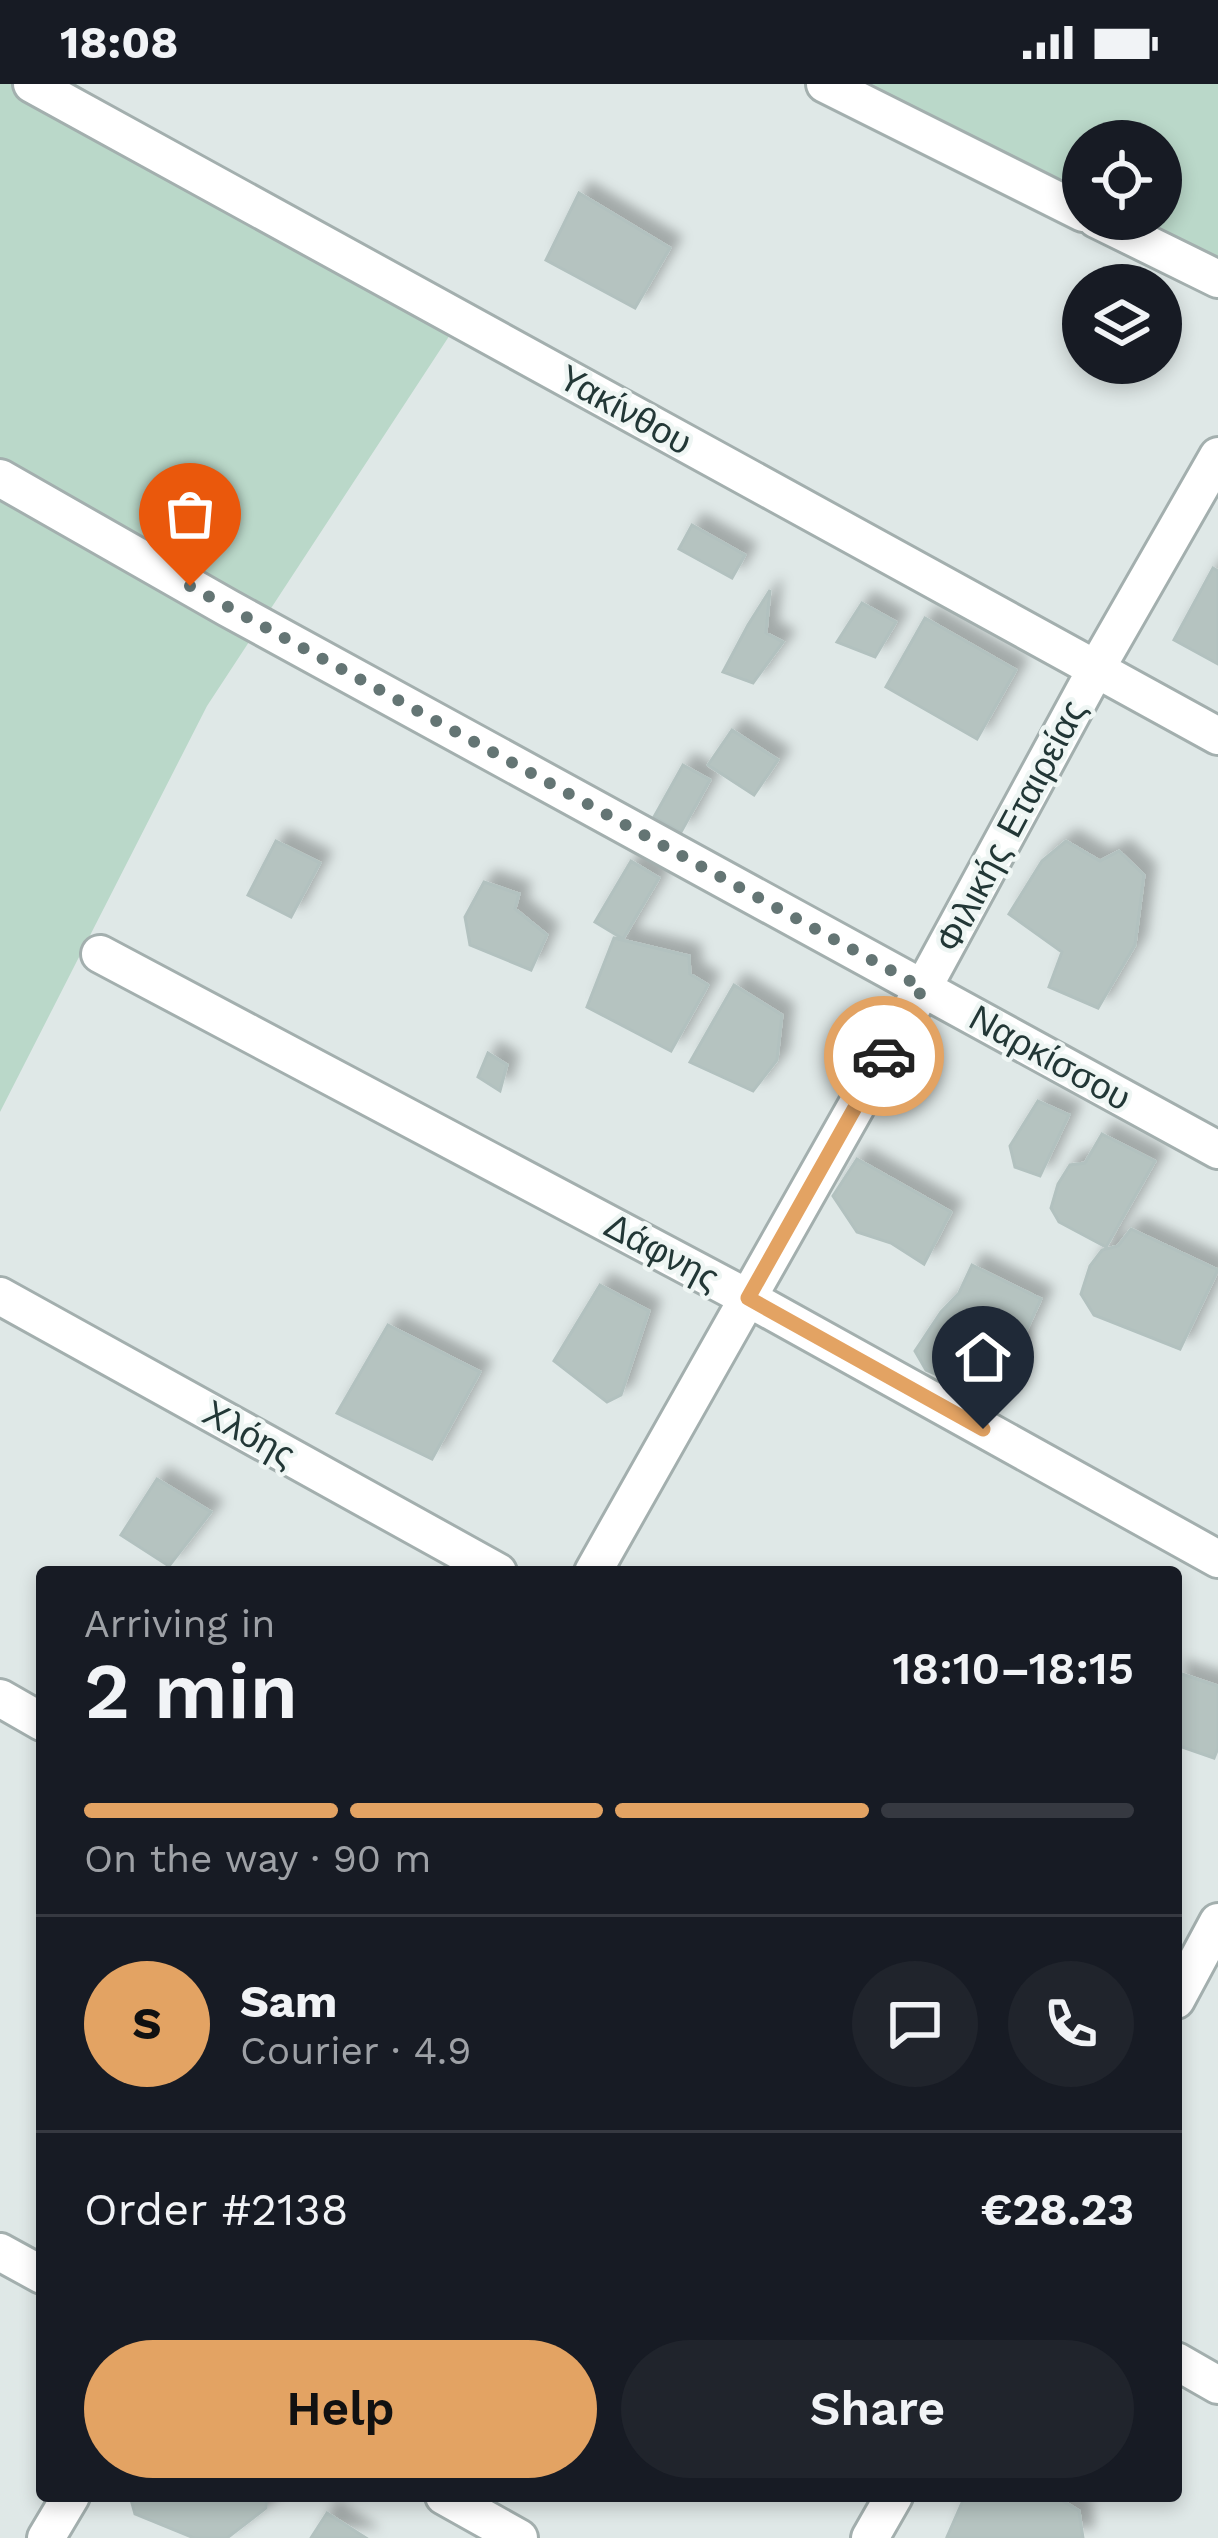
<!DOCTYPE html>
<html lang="en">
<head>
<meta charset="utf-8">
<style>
	:root { --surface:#171b24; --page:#20242c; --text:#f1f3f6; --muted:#9ea1a6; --line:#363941; --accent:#e3a363 }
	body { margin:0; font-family:"Work Sans",sans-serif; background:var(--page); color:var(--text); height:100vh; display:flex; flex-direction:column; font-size:45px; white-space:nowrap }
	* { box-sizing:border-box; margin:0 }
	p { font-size:39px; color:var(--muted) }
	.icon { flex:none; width:66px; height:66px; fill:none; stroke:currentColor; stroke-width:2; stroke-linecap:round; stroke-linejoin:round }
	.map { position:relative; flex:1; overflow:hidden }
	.drawer { position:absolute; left:36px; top:1482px; width:1146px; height:936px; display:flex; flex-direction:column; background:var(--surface); border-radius:12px; box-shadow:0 6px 18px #0003 }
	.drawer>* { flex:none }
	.controls { position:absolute; left:1062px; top:36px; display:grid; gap:24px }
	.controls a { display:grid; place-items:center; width:120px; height:120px; border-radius:50%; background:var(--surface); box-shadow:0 6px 18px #0003; font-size:60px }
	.pin { position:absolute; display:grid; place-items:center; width:102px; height:102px; color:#fff; margin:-123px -51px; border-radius:50% 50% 50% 0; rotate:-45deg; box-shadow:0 0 12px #0007 }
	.pin .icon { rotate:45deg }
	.courier { position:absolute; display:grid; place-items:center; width:120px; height:120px; margin:-60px; border:9px solid #e3a363; border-radius:50%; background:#fff; color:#222; box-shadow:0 3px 15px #0007 }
	.headline em { font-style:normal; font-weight:600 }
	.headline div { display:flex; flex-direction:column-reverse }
	.headline { display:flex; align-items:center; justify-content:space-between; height:204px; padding:0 48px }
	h1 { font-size:78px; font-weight:600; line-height:90px }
	.bar { display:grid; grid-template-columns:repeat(4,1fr); gap:18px 12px; align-content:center; height:144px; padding:0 48px }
	.bar i { height:15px; border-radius:9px; background:var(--line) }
	.bar .selected { background:var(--accent) }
	.bar p { grid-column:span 4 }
	.line { display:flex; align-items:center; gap:30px; padding:0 48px; border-top:3px solid var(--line) }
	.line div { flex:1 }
	.round { display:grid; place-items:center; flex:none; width:126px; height:126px; border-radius:63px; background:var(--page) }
	.action { display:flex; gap:24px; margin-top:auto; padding:24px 48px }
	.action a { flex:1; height:138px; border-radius:72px; background:var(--accent); color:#111; font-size:48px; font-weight:600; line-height:138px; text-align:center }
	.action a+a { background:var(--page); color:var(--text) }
	.status { display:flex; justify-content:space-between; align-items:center; height:84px; padding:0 60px; background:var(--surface); direction:ltr }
	.status svg { height:33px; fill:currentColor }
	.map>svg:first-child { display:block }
</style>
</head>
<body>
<div class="status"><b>18:08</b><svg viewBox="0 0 49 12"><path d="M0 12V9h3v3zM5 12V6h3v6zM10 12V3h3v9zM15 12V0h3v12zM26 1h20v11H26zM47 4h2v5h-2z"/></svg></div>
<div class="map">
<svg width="1218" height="2454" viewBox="0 0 1218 2454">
	<defs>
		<filter id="shadow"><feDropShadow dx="11" dy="-11" stdDeviation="6" flood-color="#0004"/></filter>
	</defs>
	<rect width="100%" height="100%" fill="#dfe8e7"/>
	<path fill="#bad8c9" d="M 0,0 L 76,0 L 461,234 L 207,622 L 0,1028 Z
		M 853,0 L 1218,0 L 1218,180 L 1126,135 L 1161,135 L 1161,57 L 1083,57 L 1083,114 Z"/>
	<path fill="#b5c3c0" stroke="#b2c1bf" stroke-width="3" filter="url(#shadow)" d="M 579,109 L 670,164 L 635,224 L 546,176 Z
		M 692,441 L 745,471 L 732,494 L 679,465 Z
		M 1213,484 L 1218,487 L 1218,580 L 1174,556 Z
		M 770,506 L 766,549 L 783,558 L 753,599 L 723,588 L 748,541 Z
		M 862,519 L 896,538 L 875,573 L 837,558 Z
		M 925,534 L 1016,586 L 977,655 L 886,603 Z
		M 732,646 L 778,676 L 754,711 L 708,681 Z
		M 683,681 L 710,696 L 681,748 L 654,733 Z
		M 276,757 L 320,779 L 291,833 L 248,811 Z
		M 1066,757 L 1100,777 L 1119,767 L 1144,791 L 1135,861 L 1098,924 L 1049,903 L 1062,868 L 1009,830 L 1042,777 Z
		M 631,777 L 659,794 L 623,855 L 595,838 Z
		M 484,798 L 519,810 L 515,825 L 547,851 L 531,886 L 470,861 L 465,833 Z
		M 614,854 L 689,872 L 690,890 L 708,901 L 671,967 L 587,923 Z
		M 734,901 L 782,931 L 777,976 L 753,1007 L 690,978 Z
		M 488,969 L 507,981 L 500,1007 L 478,993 Z
		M 1038,1017 L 1069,1031 L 1040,1092 L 1015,1083 L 1010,1062 Z
		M 1102,1050 L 1155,1077 L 1106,1163 L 1059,1138 L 1051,1124 L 1058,1100 L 1070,1081 L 1085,1079 Z
		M 857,1075 L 951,1128 L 924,1180 L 891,1159 L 857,1148 L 833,1112 Z
		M 1131,1145 L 1218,1186 L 1180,1265 L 1094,1231 L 1081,1210 L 1090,1182 L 1102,1166 L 1118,1162 Z
		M 972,1181 L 1041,1215 L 998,1308 L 984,1311 L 926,1286 L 915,1267 L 941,1228 L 959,1209 Z
		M 600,1201 L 649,1227 L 621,1311 L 607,1318 L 554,1277 Z
		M 388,1241 L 480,1288 L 432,1375 L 337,1329 Z
		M 157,1395 L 211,1428 L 169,1482 L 121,1451 Z
		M 1176,1588 L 1218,1602 L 1218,1664 L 1214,1674 L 1176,1661 Z
		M 130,2412 L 267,2412 L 266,2424 L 227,2454 L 194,2454 L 135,2430 Z
		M 965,2412 L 1055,2412 L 1079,2427 L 1083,2454 L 949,2454 L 947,2453 Z
		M 327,2429 L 366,2454 L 311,2454 Z"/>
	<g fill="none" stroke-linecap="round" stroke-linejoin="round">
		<g stroke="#a3afae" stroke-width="42">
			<path id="minor" d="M 32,0 L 1218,652
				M 825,0 L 1083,129
				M 1096,135 L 1218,195
				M 0,394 L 228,524 L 1218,1066
				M 100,870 L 748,1214 L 1218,1475
				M 0,1212 L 498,1488
				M 593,1488 L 923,904 L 1096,585 L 1218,372
				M 0,1614 L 42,1638
				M 1176,1916 L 1218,1838
				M 0,2168 L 42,2191
				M 1176,2277 L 1218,2301
				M 444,2412 L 519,2454
				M 46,2454 L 71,2412
				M 870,2454 L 894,2412"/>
		</g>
		<use href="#minor" stroke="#fff" stroke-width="36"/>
	</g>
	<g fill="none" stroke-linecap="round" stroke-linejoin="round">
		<path stroke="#647574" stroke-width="12" stroke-dasharray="0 21.6" d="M 190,502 L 923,904 L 884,972"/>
		<path stroke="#e3a363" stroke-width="15" d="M 884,972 L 748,1214 L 983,1345"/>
	</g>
	<g text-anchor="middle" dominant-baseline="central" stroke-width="9" stroke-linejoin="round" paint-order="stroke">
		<g font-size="36" fill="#223736" stroke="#eff6f4">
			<text transform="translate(625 326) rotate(29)">Υακίνθου</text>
			<text transform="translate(1011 742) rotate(-62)">Φιλικής Εταιρείας</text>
			<text transform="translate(1050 974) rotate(29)">Ναρκίσσου</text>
			<text transform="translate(662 1168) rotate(28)">Δάφνης</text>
			<text transform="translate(249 1350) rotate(29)">Χλόης</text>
		</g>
	</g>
</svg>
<div class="controls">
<a><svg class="icon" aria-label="locate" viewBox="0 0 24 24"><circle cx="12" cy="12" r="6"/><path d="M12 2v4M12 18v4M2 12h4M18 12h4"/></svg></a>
<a><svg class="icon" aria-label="layers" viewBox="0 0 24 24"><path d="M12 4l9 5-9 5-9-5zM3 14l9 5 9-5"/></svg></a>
</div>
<div class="pin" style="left:190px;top:502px;background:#ea580c"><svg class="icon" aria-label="bag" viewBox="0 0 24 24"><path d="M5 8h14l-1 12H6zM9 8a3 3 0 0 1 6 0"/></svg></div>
<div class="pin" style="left:983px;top:1345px;background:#1f2937"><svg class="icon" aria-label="home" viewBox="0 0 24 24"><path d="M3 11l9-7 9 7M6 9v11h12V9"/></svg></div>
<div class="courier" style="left:884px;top:972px"><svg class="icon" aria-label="car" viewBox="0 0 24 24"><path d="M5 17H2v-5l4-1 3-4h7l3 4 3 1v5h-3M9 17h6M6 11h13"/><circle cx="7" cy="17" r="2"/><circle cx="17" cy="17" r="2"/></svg></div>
<section class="drawer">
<div class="headline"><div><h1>2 min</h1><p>Arriving in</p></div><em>18:10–18:15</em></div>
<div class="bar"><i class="selected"></i><i class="selected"></i><i class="selected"></i><i></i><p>On the way · 90 m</p></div>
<div class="line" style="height:216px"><b class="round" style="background:var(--accent);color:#111">S</b><div><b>Sam</b><p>Courier · 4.9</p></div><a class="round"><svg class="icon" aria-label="chat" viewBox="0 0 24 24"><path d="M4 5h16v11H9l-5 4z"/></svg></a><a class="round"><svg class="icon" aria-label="phone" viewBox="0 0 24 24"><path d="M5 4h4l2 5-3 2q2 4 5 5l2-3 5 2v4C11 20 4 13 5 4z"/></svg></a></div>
<div class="line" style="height:156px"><div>Order #2138</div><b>€28.23</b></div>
<div class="action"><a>Help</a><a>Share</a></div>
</section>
</div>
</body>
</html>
